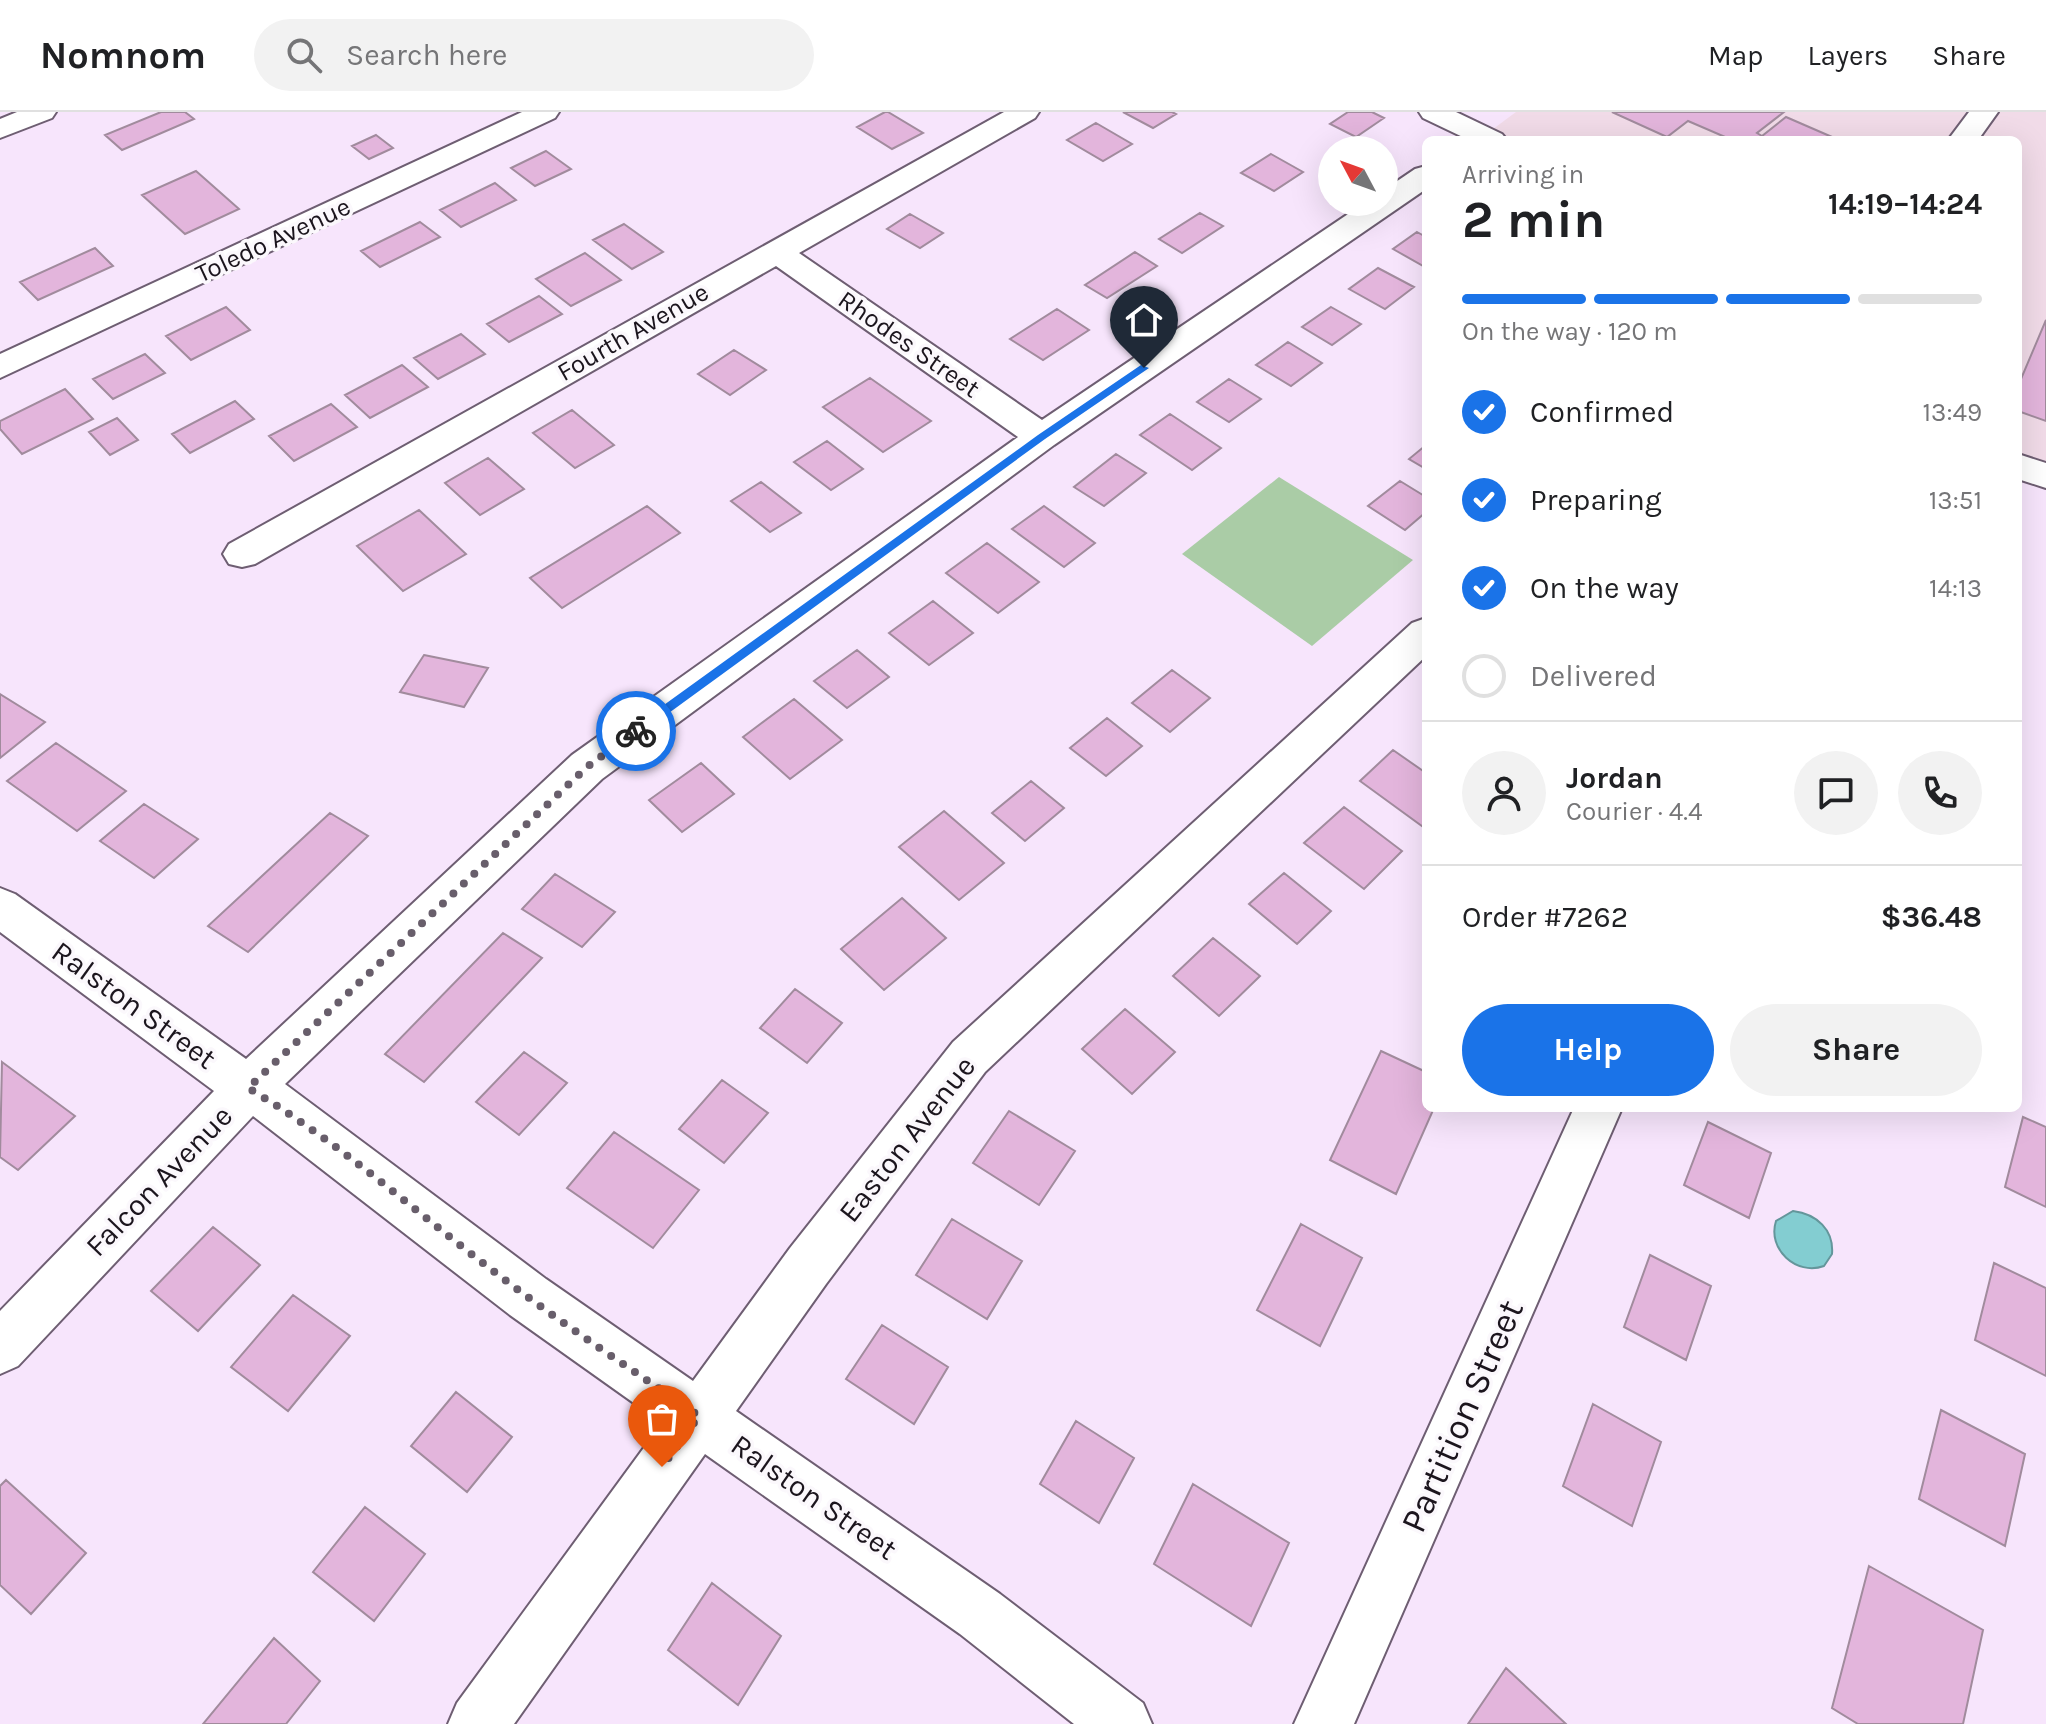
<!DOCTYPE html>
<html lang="en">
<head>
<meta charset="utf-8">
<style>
	:root { --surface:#fff; --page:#f2f2f2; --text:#202124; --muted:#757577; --line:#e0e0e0; --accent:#1a73e8 }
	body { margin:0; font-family:Karla,sans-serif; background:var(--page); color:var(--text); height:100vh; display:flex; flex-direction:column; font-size:30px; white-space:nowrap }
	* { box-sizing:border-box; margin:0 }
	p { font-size:26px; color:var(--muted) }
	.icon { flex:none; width:44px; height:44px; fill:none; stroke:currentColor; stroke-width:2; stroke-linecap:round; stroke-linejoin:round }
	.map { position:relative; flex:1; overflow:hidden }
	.panel { position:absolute; left:1422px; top:24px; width:600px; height:976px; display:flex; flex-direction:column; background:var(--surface); border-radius:12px; box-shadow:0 8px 32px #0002 }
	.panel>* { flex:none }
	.needle { width:52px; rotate:311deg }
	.controls { position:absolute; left:1318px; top:24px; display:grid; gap:16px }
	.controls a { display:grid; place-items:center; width:80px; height:80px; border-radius:50%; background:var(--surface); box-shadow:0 8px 32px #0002; font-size:40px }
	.pin { position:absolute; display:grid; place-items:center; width:68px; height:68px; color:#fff; margin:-82px -34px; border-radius:50% 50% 50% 0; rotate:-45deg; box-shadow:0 0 8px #0007 }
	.pin .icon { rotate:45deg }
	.courier { position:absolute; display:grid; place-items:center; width:80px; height:80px; margin:-40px; border:6px solid #1a73e8; border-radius:50%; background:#fff; color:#222; box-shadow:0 2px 10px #0007 }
	.headline em { font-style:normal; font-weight:700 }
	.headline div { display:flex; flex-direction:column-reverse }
	.headline { display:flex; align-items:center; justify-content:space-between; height:136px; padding:0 40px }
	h1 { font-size:52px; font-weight:700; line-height:60px }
	.bar { display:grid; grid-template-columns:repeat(4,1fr); gap:12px 8px; align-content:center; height:96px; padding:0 40px }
	.bar i { height:10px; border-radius:6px; background:var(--line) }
	.bar .current { background:var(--accent) }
	.bar p { grid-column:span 4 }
	.line { display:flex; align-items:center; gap:20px; padding:0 40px; border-top:2px solid var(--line) }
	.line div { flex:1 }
	.round { display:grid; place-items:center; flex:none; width:84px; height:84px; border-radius:42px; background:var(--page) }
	ol { padding:0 40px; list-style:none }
	li { display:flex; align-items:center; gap:24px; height:88px }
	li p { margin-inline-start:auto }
	li .icon { padding:8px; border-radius:50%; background:var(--accent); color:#fff; stroke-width:4 }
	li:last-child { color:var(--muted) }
	li i { width:44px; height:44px; border:4px solid var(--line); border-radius:50% }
	.action { display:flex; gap:16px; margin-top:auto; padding:16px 40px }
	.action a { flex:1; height:92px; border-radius:48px; background:var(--accent); color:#fff; font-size:32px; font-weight:700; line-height:92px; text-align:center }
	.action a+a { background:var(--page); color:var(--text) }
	header { display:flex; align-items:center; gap:48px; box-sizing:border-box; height:112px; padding:0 40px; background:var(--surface); border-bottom:2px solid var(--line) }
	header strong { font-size:38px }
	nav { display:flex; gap:44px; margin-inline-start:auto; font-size:28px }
	.search { width:560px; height:72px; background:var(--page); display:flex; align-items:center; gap:20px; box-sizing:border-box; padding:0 28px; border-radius:44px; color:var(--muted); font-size:30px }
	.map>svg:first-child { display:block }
</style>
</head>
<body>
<header>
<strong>Nomnom</strong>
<div class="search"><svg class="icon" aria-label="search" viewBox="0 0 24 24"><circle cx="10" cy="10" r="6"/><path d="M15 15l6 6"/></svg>Search here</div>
<nav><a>Map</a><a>Layers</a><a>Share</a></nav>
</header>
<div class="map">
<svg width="2046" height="1612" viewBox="0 0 2046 1612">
	<rect width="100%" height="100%" fill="#f7e5fc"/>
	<path fill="#f1dbe8" d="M 1516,0 L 2046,0 L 2046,362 L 2018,352 L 2018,28 L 1495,28 L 1485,23 Z"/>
	<path fill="#aacca6" d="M 1279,365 L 1413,448 L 1312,534 L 1182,442 Z"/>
	<path fill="#83cdd1" stroke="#64969b" stroke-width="2" d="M 1793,1099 C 1817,1102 1834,1118 1832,1142 L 1824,1154 C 1796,1164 1767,1137 1776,1109 Z"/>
	<path fill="#e3b5dc" stroke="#a18b9d" stroke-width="2" d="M 161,0 L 185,0 L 194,7 L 122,38 L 105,23 Z
		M 885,0 L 888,0 L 923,21 L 892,37 L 857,15 Z
		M 1123,0 L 1172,0 L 1176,2 L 1153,16 Z
		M 1348,0 L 1372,0 L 1384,6 L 1356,25 L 1330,12 Z
		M 1612,0 L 1784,0 L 1757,21 L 1762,24 L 1786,5 L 1839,28 L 1732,28 L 1688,9 L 1667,25 Z
		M 1096,11 L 1132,32 L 1103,49 L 1067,28 Z
		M 376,23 L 393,36 L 369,47 L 352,34 Z
		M 546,39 L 571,57 L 535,74 L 511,56 Z
		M 1271,42 L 1303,60 L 1274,79 L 1241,61 Z
		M 196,59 L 239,97 L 185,122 L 142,83 Z
		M 495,71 L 516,88 L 461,115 L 440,98 Z
		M 1200,101 L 1223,114 L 1182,141 L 1159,127 Z
		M 910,102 L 943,121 L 920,136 L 887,117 Z
		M 420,110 L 440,125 L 380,155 L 361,139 Z
		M 624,112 L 663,140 L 632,157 L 593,128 Z
		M 1417,120 L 1426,125 L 1425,155 L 1393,137 Z
		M 95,136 L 113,154 L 38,188 L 20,170 Z
		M 1135,140 L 1157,154 L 1107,186 L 1085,173 Z
		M 585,141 L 621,168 L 571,194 L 536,167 Z
		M 1378,156 L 1414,175 L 1385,197 L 1349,177 Z
		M 539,184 L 562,202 L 509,230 L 487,212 Z
		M 226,195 L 250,218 L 191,248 L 166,224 Z
		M 1331,195 L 1361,212 L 1332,233 L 1302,215 Z
		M 1057,197 L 1089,218 L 1043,248 L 1010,227 Z
		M 2046,208 L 2046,309 L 2018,299 L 2018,274 Z
		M 461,222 L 485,242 L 438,267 L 414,246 Z
		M 1288,230 L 1322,251 L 1291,274 L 1256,253 Z
		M 734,238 L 766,258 L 730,283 L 698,262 Z
		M 145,242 L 165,261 L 113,287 L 93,267 Z
		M 402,253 L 428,275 L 370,306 L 345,283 Z
		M 870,266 L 931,309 L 883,340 L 823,295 Z
		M 1229,267 L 1261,287 L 1229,310 L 1197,290 Z
		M 65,277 L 93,307 L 22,342 L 0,317 L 0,309 Z
		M 235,289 L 254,307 L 190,341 L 172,322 Z
		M 331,292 L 357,315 L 294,349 L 269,324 Z
		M 572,298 L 614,333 L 575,356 L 533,321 Z
		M 1170,302 L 1221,336 L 1192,358 L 1140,323 Z
		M 117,306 L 138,328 L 110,343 L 89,320 Z
		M 827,329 L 863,357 L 831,378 L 794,350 Z
		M 1426,333 L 1426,357 L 1409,347 Z
		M 1116,342 L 1146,361 L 1104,394 L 1074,375 Z
		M 488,346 L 524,377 L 480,403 L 445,371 Z
		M 1400,369 L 1426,385 L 1426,400 L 1405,418 L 1368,394 Z
		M 761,370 L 801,401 L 770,420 L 731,389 Z
		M 647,394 L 680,421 L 562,496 L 530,466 Z
		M 1044,394 L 1095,431 L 1064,455 L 1012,417 Z
		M 419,398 L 466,442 L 403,479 L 357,434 Z
		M 987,431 L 1039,470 L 998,501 L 946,461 Z
		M 933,489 L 973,521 L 929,553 L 889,521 Z
		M 857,538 L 889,565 L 847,596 L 814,569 Z
		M 424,543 L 488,556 L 464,595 L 400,580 Z
		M 1172,558 L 1210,586 L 1170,620 L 1132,591 Z
		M 0,582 L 45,610 L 0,646 Z
		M 794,587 L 842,628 L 790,667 L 743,625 Z
		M 1107,606 L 1142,634 L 1106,664 L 1070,636 Z
		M 56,631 L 126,679 L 77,719 L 7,669 Z
		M 1393,638 L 1426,661 L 1426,717 L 1360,669 Z
		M 701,651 L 734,682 L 682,720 L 649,688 Z
		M 1031,669 L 1064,696 L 1025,729 L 992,701 Z
		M 144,692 L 198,727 L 154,766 L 100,729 Z
		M 1344,695 L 1402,739 L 1364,777 L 1304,731 Z
		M 944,699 L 1004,751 L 959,788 L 899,735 Z
		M 330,701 L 368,724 L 248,840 L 208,814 Z
		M 1284,761 L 1331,799 L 1297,832 L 1249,792 Z
		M 555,762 L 615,800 L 582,835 L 522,797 Z
		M 902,786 L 946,826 L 884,878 L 841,837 Z
		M 503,821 L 542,846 L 424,970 L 385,942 Z
		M 1213,826 L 1260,864 L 1219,904 L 1173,864 Z
		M 795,877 L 842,911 L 807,951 L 760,916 Z
		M 1125,897 L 1175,940 L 1132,982 L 1082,937 Z
		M 1381,939 L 1426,960 L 1426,996 L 1434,996 L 1396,1082 L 1330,1048 Z
		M 524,940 L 567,971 L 519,1023 L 476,990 Z
		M 2,950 L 75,1004 L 18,1058 L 0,1045 Z
		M 722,968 L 768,1001 L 724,1051 L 679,1017 Z
		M 1009,999 L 1075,1039 L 1039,1093 L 973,1051 Z
		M 2023,1005 L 2046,1015 L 2046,1095 L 2005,1075 Z
		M 1708,1010 L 1771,1041 L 1749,1106 L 1684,1073 Z
		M 614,1020 L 699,1078 L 653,1136 L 567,1076 Z
		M 952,1107 L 1022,1149 L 987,1207 L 916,1163 Z
		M 1301,1112 L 1362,1146 L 1320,1234 L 1257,1198 Z
		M 213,1115 L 260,1153 L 198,1219 L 151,1179 Z
		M 1650,1143 L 1711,1174 L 1686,1248 L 1624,1215 Z
		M 1994,1151 L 2046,1176 L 2046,1264 L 1975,1228 Z
		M 293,1183 L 350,1224 L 288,1299 L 231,1255 Z
		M 882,1213 L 948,1255 L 914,1312 L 846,1267 Z
		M 456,1280 L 512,1325 L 467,1380 L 411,1334 Z
		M 1593,1292 L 1661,1330 L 1632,1414 L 1563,1374 Z
		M 1941,1298 L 2025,1342 L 2005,1434 L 1919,1387 Z
		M 1076,1309 L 1134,1346 L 1099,1411 L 1040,1372 Z
		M 6,1368 L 86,1441 L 31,1502 L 0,1473 L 0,1374 Z
		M 1193,1372 L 1289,1431 L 1251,1514 L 1154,1452 Z
		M 365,1395 L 425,1442 L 374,1509 L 313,1460 Z
		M 1869,1454 L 1983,1518 L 1963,1612 L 1858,1612 L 1832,1596 Z
		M 712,1471 L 781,1524 L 738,1593 L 668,1538 Z
		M 274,1526 L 320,1569 L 286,1612 L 203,1612 Z
		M 1506,1556 L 1566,1612 L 1468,1612 Z"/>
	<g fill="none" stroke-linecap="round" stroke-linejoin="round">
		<g stroke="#6e5e72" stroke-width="4">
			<path id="street" d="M 17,0 L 56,0 L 52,6 L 0,26 L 0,7 Z
				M 522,0 L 559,0 L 555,6 L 0,266 L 0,242 Z
				M 1004,0 L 1039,0 L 1035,6 L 799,141 L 1042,308 L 1366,90 L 1384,90 L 1384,78 L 1415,57 L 1426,54 L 1426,77 L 1054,333 L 602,667 L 285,972 L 546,1167 L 693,1269 L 790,1136 L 953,930 L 1412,511 L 1426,506 L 1426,544 L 985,960 L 826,1172 L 736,1299 L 1000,1482 L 1143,1591 L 1152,1612 L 1074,1612 L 960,1522 L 705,1342 L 514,1612 L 448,1612 L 457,1591 L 662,1311 L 510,1203 L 253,1004 L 18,1254 L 0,1262 L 0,1199 L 214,979 L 0,820 L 0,776 L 15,782 L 246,947 L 572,643 L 1018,325 L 776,154 L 255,452 L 242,455 L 229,452 L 223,442 L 229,432 Z
				M 1419,0 L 1456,0 L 1502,22 L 1507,28 L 1469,28 L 1423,6 Z
				M 1969,0 L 1998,0 L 1978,28 L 1948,28 Z
				M 2018,342 L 2046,351 L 2046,376 L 2018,367 Z
				M 1574,996 L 1622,996 L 1354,1612 L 1294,1612 Z"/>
		</g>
		<use href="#street" fill="#fff" fill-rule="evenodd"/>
	</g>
	<path fill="#1a73e8" d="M 1141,253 L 1149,256 L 1045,327 L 640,622 L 632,622 L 632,616 L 1038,323 Z"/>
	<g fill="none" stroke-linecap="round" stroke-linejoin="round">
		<path stroke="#685e6b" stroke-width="8" stroke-dasharray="0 14.4" d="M 636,619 L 587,655 L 248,976 C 348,1035 434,1117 528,1185 C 584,1227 642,1264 699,1304 L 662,1355"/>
	</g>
	<g text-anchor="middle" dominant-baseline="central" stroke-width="7" stroke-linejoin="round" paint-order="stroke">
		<g font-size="26" fill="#1b151d" stroke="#fbf8fc">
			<text transform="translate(273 128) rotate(-25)">Toledo Avenue</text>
			<text transform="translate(633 220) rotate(-30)">Fourth Avenue</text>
			<text transform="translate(909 232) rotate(35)">Rhodes Street</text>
		</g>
		<g font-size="30" fill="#1b151d" stroke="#fbf8fc">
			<text transform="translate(134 893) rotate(36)">Ralston Street</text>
			<text transform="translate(907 1027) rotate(-52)">Easton Avenue</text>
			<text transform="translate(159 1069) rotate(-46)">Falcon Avenue</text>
			<text transform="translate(814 1385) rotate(35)">Ralston Street</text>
		</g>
		<g font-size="36" fill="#1b151d" stroke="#fbf8fc">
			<text transform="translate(1462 1304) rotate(-66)">Partition Street</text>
		</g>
	</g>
</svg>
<div class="controls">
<a><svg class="needle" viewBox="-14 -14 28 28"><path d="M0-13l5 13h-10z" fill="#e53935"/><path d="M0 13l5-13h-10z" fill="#757577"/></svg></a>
</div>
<div class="pin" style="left:662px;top:1355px;background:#ea580c"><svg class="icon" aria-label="bag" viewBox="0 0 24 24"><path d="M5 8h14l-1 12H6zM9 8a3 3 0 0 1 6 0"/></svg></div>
<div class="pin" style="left:1144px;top:256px;background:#1f2937"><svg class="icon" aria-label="home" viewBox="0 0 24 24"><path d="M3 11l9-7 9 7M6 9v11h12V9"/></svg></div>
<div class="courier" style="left:636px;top:619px"><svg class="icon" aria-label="bike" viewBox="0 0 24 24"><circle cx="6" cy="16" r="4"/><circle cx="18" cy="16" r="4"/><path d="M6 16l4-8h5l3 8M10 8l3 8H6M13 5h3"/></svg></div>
<section class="panel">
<div class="headline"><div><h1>2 min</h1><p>Arriving in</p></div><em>14:19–14:24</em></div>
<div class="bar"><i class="current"></i><i class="current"></i><i class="current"></i><i></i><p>On the way · 120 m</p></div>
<ol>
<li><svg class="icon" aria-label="check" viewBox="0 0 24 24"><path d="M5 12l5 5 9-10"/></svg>Confirmed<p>13:49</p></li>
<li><svg class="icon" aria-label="check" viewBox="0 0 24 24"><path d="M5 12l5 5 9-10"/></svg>Preparing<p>13:51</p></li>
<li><svg class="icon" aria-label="check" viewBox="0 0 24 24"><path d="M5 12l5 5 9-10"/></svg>On the way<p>14:13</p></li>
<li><i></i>Delivered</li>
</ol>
<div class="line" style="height:144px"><a class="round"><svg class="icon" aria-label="person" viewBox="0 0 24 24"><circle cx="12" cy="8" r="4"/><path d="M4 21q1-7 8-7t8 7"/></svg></a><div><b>Jordan</b><p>Courier · 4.4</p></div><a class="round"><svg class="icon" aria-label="chat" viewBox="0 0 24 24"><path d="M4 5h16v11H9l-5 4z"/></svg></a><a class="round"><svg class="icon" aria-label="phone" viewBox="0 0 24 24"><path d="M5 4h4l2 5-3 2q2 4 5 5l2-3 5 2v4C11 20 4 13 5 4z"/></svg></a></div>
<div class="line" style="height:104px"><div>Order #7262</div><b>$36.48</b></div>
<div class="action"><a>Help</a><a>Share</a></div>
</section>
</div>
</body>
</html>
